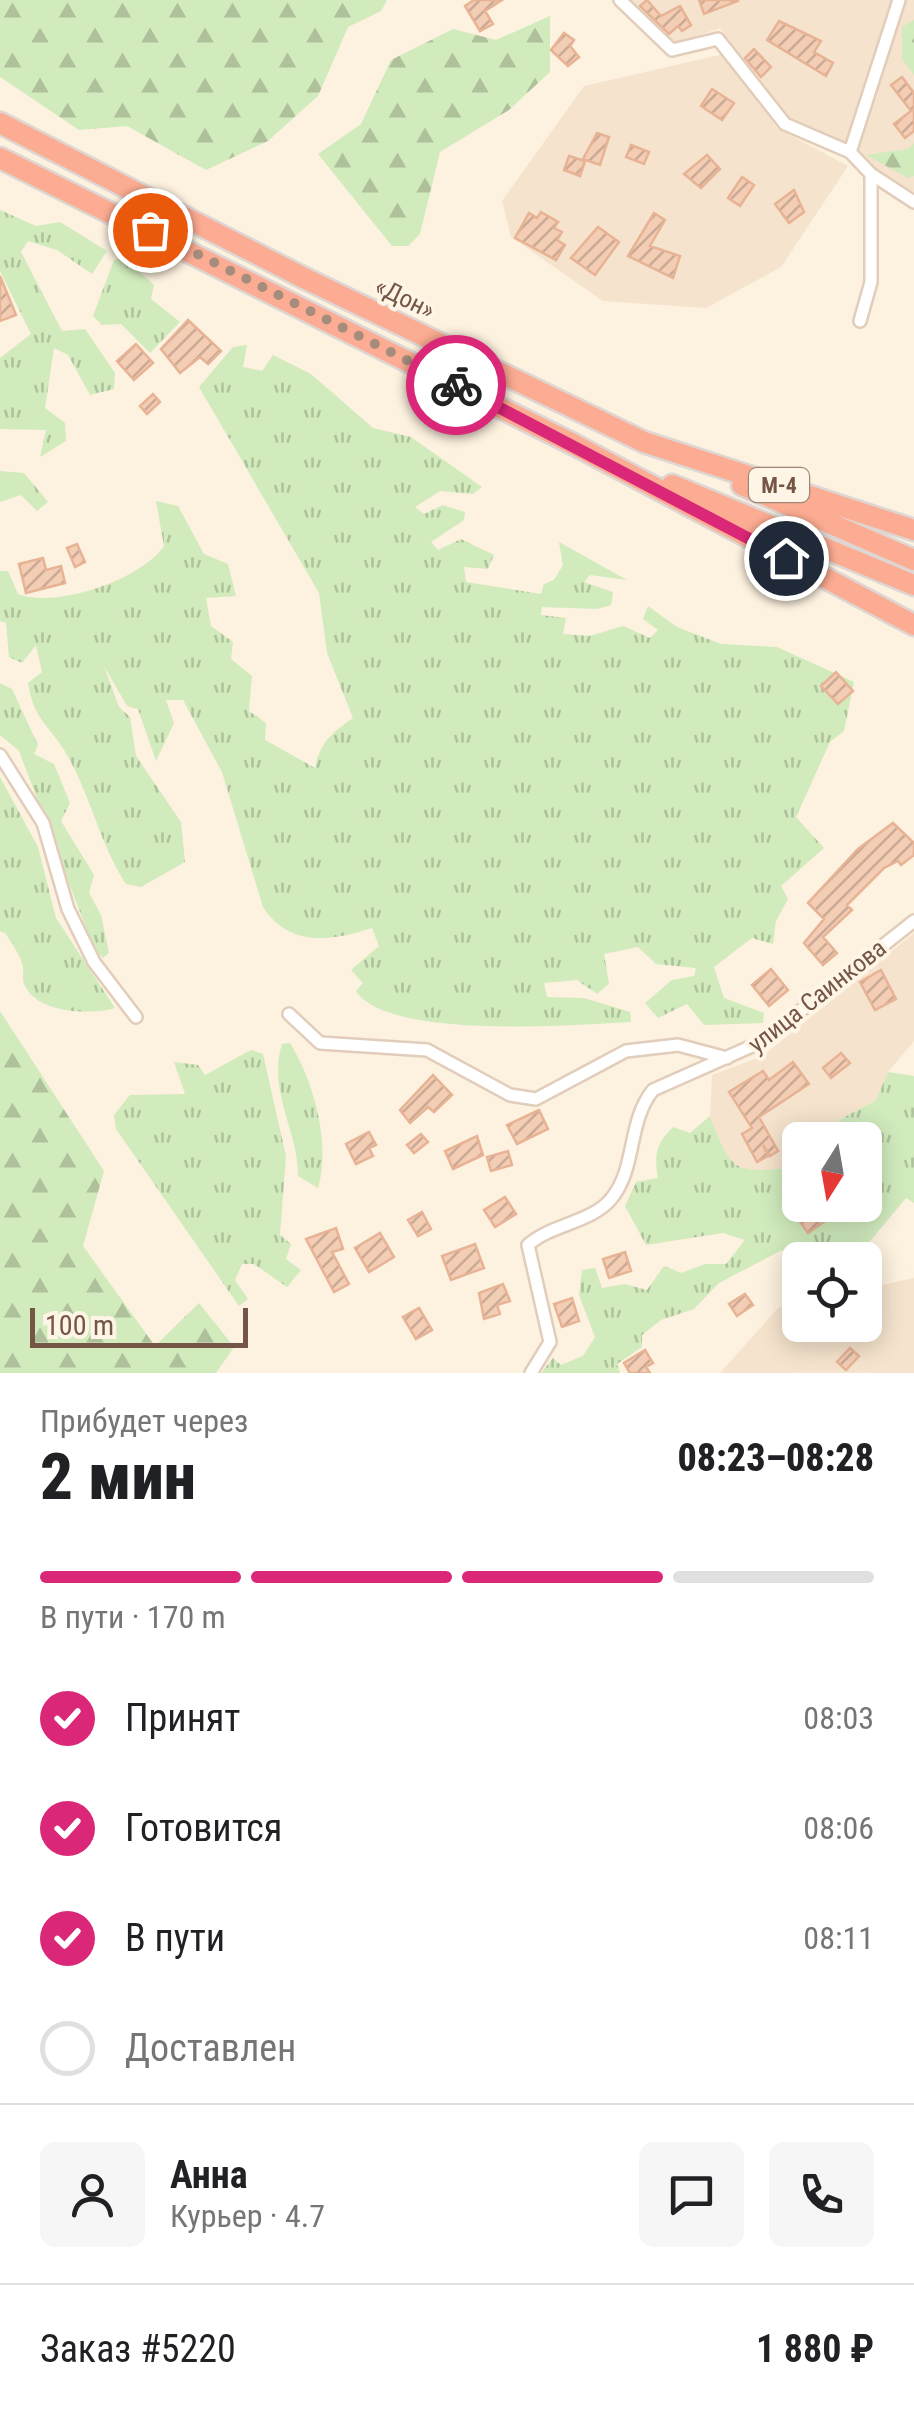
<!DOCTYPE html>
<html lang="ru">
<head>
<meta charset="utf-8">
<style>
	:root { --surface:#fff; --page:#f6f6f6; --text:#202124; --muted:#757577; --line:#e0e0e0; --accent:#db2777 }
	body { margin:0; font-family:"Roboto Condensed",sans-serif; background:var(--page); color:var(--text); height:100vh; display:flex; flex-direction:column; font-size:38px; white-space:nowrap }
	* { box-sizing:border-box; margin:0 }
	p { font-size:32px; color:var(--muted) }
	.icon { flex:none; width:55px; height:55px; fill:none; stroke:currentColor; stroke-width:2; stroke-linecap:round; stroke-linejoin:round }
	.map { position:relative; height:1373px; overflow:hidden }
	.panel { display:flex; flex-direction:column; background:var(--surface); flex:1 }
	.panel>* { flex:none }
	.needle { width:65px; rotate:191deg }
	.buttons { position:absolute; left:782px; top:1122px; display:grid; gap:20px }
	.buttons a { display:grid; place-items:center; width:100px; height:100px; border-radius:15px; background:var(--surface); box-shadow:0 5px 25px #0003; font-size:50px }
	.scale { position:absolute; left:30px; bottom:25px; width:218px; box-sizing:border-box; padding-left:10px; border:5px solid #755646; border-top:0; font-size:28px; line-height:35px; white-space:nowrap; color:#755646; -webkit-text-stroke:8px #fff5e7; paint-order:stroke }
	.pin { position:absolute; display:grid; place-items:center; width:85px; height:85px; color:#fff; margin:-42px; border:5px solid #fff; border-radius:50%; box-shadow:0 2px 10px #0007 }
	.courier { position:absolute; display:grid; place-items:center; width:100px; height:100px; margin:-50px; border:8px solid #db2777; border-radius:50%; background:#fff; color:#222; box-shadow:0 2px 12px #0007 }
	.summary em { font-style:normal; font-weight:800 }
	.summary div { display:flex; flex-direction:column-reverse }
	.summary { display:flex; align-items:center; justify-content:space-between; height:170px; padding:0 40px }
	h1 { font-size:65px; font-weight:800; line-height:75px }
	.bar { display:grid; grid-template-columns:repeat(4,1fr); gap:15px 10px; align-content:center; height:120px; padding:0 40px }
	.bar i { height:12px; border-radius:8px; background:var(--line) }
	.bar .selected { background:var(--accent) }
	.bar p { grid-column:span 4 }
	.line { display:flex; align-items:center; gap:25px; padding:0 40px; border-top:2px solid var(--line) }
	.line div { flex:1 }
	.round { display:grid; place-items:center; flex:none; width:105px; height:105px; border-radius:15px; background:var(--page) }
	ol { padding:0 40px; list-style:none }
	li { display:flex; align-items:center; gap:30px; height:110px }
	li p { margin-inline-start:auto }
	li .icon { padding:10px; border-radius:50%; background:var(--accent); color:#fff; stroke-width:4 }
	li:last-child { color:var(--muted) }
	li i { width:55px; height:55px; border:5px solid var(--line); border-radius:50% }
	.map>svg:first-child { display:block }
</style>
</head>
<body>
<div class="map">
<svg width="914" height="1373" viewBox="0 0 914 1373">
	<defs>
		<pattern id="grass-tufts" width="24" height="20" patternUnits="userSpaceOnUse" patternTransform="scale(2.5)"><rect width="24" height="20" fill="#d1ebbd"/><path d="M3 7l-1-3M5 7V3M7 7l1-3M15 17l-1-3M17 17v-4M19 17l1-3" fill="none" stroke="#aec19b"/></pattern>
		<pattern id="forest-firs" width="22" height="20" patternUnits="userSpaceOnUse" patternTransform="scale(2.5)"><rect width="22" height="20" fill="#d1ebbd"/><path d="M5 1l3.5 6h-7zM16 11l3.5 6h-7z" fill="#aec19b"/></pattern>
		<pattern id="building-hatch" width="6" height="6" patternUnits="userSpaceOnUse" patternTransform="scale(2.5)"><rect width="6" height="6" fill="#f4cdb5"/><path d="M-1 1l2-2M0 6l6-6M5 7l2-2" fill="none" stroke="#caa995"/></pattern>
	</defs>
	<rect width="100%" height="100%" fill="#fdf1df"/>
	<path fill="#f5e3cd" d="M 627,0 L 914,0 L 914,193 L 786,115 L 720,28 L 671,45 Z
		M 724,54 L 777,128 L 848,166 L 781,267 L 706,308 L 603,301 L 511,237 L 502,201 L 584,86 Z
		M 914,933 L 914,1041 L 888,1072 L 876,1100 L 839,1120 L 828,1140 L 800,1140 L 800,1153 L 789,1168 L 746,1173 L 729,1163 L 710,1116 L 712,1075 L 763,1056 Z
		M 914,1278 L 914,1373 L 720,1373 L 778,1308 L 800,1303 L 800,1325 L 865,1325 L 865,1289 Z"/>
	<path fill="url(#grass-tufts)" d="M 0,210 L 36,226 L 60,222 L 107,251 L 92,274 L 57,250 L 28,241 L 21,252 L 62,331 L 85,329 L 115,373 L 114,389 L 90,395 L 68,355 L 54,348 L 45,408 L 65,423 L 66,441 L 40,457 L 46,430 L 0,429 L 0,358 L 31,334 L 0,271 Z
		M 124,258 L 154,285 L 151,299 L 180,322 L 150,353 L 121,324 L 102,325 L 93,316 L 114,260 Z
		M 247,345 L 243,367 L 262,371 L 273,355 L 311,374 L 373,428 L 411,437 L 482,487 L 473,494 L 440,491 L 415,507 L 424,514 L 443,505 L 465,512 L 464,520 L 431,542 L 438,550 L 461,539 L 494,555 L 488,569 L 464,567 L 466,582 L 541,594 L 544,584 L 554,580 L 563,565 L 559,542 L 627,580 L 590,575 L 584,582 L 613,592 L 611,605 L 597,609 L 542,607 L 541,615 L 566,618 L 563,634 L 590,636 L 623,626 L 650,638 L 658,630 L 643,619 L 648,606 L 677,627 L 721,644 L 777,647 L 854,682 L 844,731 L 830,742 L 796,817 L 824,848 L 781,886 L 788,899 L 776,921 L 773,944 L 752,938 L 714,967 L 724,998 L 764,1013 L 763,1023 L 704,1025 L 687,1004 L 658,1018 L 645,1003 L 672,980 L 694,976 L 696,968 L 656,964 L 638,947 L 604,954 L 609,984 L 597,994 L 577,980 L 544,983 L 547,997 L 584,998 L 630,1012 L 631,1022 C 574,1025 388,1040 356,991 L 363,983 L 351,970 L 379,946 L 372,928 C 331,941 290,948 263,907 L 222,772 L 183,700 L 166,700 L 174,723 L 156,761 L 138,709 L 127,706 L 104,666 L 119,707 L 130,717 L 136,756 L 181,822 L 185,862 L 141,887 L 126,884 C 99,843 90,792 64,750 C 46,722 34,719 28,683 L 42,672 L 36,645 L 22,663 L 9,657 L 6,623 L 0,621 L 0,571 L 8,571 L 18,594 C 55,609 141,580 164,546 L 156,501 L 178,506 L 204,554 L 228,564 L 236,596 L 206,598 L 211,626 L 233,642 L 231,659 L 252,676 L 249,711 L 266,723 L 265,740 L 315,768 C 320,742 332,733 353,718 L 327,653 L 319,593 L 199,387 L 233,347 Z
		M 0,471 L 24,473 L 48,502 L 37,511 L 21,495 L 0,502 Z
		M 0,683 L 12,689 L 38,745 L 34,754 L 54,764 L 70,803 L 61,821 L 94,875 L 89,893 L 101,915 L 109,953 L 103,958 L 94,949 L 19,751 L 0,735 Z
		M 0,777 L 38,847 L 56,918 L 115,1008 C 91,1015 39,1014 25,986 C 21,979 25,970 22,963 C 19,953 11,943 6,934 L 0,931 Z
		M 290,1043 C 314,1082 331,1144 318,1188 L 298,1176 C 299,1133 267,1091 282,1044 Z
		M 251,1050 L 263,1054 L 286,1156 L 280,1235 L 291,1244 L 286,1259 L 301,1270 L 287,1287 L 254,1264 L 242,1264 L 235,1280 L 248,1299 L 239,1306 L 116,1129 L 114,1115 L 130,1095 L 185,1094 L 174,1062 L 198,1065 L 205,1075 Z
		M 888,1072 L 914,1076 L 914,1203 L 906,1198 L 854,1260 L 800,1260 L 800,1295 L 790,1278 L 793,1258 L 782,1250 L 719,1283 L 694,1309 L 661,1320 L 642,1335 L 642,1347 L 617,1364 L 620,1373 L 541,1373 L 553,1358 L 561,1365 L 583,1356 L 595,1337 L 579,1295 L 582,1270 L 595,1268 L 602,1288 L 625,1284 L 647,1290 L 664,1266 L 681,1273 L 705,1264 L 726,1264 L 745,1240 L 723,1233 L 646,1245 L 625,1206 L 636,1182 L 658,1178 C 654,1154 656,1144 673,1127 L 690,1133 L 710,1116 C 731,1169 731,1174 789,1168 L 800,1153 L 800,1205 L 865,1205 L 865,1140 L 828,1140 L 839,1120 L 876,1100 Z"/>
	<path fill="url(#forest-firs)" d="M 0,0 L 387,0 L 381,11 L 348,27 L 318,96 L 268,141 L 206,170 L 127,126 L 79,130 L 0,77 Z
		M 550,16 L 550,72 L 509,110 L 440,152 L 420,234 L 408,246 L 392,246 L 318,154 L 361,124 L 391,60 L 453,29 L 496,40 Z
		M 914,20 L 914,75 L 902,59 L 902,27 Z
		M 914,143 L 914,176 L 908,178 L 866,155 L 908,149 Z
		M 0,1011 L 104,1171 L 83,1246 L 155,1346 L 199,1303 L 234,1347 L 216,1373 L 0,1373 Z"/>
	<path fill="url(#building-hatch)" stroke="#e8b395" stroke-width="2.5" d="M 474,0 L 502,0 L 485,11 L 493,24 L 480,31 L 465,6 Z
		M 647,0 L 661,16 L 680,6 L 691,25 L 682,31 L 678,26 L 669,34 L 640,6 Z
		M 699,0 L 738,0 L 738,1 L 704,14 Z
		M 779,21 L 821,41 L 814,52 L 833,63 L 826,76 L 767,40 Z
		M 564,33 L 574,40 L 570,46 L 579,57 L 568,66 L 551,50 Z
		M 754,49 L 771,67 L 761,77 L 745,58 Z
		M 902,77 L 914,93 L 914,131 L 905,138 L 894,124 L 911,111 L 891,85 Z
		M 712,89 L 734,103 L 722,120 L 701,106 Z
		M 597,133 L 609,137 L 600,165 L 583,159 Z
		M 631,145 L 649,152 L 644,164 L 626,157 Z
		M 707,155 L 720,169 L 701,188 L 684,174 Z
		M 569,156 L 585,161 L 580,176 L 564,170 Z
		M 742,177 L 754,185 L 740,206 L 728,198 Z
		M 794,190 L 804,212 L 789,223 L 775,204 Z
		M 541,212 L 558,222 L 554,228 L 562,232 L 557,240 L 565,245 L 556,260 L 515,238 L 529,213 L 537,218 Z
		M 654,213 L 665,220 L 650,246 L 680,256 L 673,278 L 628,256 Z
		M 598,227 L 619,242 L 595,275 L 571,258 Z
		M 0,276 L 16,315 L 0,321 Z
		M 188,320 L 221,351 L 208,364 L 200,357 L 180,373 L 161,349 Z
		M 136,344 L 153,363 L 134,380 L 117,361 Z
		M 153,394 L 160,402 L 147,414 L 140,406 Z
		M 77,544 L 85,562 L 75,567 L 67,548 Z
		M 43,558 L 46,570 L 61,566 L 65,583 L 26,593 L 19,564 Z
		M 836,672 L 853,691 L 838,704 L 821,686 Z
		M 893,823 L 914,843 L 914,855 L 901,865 L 898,861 L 884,868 L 847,905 L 852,910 L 823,937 L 837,953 L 823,965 L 804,943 L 824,919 L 808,903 L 858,849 Z
		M 771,969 L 788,990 L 769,1006 L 752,985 Z
		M 881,970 L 896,999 L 875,1010 L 860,982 Z
		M 841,1053 L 850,1063 L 831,1078 L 823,1068 Z
		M 793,1062 L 809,1084 L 759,1117 L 778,1151 L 770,1156 L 763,1145 L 768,1156 L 757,1162 L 742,1134 L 752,1128 L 729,1092 L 763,1071 L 769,1080 Z
		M 433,1075 L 452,1095 L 434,1112 L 428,1107 L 410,1123 L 400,1110 Z
		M 539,1110 L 548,1129 L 517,1144 L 507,1125 Z
		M 369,1132 L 376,1145 L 369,1148 L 373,1156 L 356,1164 L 346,1144 Z
		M 421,1134 L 428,1142 L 414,1153 L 407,1145 Z
		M 477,1136 L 483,1155 L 453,1169 L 445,1151 Z
		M 508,1151 L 512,1165 L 491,1171 L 487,1157 Z
		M 505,1197 L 516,1214 L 495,1227 L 484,1210 Z
		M 815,1205 L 825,1221 L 808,1233 L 796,1216 Z
		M 422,1212 L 431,1229 L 418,1236 L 408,1220 Z
		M 336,1228 L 343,1249 L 332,1252 L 349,1284 L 334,1292 L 306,1239 Z
		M 380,1233 L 394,1257 L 369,1272 L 355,1248 Z
		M 475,1244 L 484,1268 L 451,1280 L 442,1256 Z
		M 625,1252 L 631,1271 L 609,1278 L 603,1259 Z
		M 503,1284 L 510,1301 L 497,1305 L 500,1314 L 484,1319 L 479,1293 Z
		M 745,1294 L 753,1305 L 737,1316 L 729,1304 Z
		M 572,1298 L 579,1321 L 562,1327 L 554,1304 Z
		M 419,1308 L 432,1330 L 416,1339 L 403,1317 Z
		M 850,1348 L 859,1356 L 846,1370 L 837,1362 Z
		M 645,1350 L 653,1363 L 646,1367 L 650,1373 L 630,1373 L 624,1363 Z"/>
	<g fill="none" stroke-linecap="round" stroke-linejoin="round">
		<g stroke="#e2cdbb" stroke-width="16">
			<path id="street" d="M 620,0 L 672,50 L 718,39 L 785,124 L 850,152 L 871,174 L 914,202
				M 850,152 L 899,0
				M 860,321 L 871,282 L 871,174
				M 0,755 L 43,823 L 68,909 L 94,962 L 136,1017
				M 289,1014 L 320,1043 L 427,1050 L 510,1095 L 536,1099 L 626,1051 L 678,1045 L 727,1058
				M 531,1373 L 550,1342 L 528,1245 C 551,1224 591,1223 611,1199 C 637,1168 627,1122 653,1090 L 761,1042 L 914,921"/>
		</g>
		<g stroke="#ded6d3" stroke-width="25">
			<path id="highway" d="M 0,123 L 302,277 L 644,442 L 914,530
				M 0,158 L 573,444 L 914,625
				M 672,485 L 914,585
				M 742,485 L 914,560"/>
		</g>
		<use href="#street" stroke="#fff" stroke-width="11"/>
		<use href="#highway" stroke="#fcac92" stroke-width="20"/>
	</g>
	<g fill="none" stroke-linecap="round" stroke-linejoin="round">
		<path stroke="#a58c7c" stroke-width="10" stroke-dasharray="0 18" d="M 150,230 L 456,385"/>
		<path stroke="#db2777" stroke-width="12" d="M 456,385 L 786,558"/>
	</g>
	<g text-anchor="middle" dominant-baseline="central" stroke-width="8" stroke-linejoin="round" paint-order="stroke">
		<rect fill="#fff5e7" stroke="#9e8676" stroke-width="2.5" x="749" y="468" width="60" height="34" rx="8"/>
		<g font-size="22" font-weight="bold" fill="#755646">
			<text x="779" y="485">М-4</text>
		</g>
		<g font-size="25" fill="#755646" stroke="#fff5e7">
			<text transform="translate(405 298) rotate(26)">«Дон»</text>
			<text transform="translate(817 996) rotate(-38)">улица Саинкова</text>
		</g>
	</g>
</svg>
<div class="buttons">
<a><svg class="needle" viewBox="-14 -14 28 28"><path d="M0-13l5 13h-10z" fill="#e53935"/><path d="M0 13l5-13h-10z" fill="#757577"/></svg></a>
<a><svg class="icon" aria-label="locate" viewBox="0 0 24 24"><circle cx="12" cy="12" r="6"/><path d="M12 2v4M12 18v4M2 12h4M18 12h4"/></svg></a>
</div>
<div class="scale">100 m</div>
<div class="pin" style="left:150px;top:230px;background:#ea580c"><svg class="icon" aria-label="bag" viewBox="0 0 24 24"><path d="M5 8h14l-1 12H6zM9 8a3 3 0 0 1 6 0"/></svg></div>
<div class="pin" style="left:786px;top:558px;background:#1f2937"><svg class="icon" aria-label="home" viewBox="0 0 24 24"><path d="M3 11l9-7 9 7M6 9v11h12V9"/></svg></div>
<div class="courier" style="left:456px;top:385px"><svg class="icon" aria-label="bike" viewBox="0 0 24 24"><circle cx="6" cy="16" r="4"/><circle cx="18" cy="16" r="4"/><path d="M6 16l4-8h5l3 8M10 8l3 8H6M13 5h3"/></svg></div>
</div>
<section class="panel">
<div class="summary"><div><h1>2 мин</h1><p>Прибудет через</p></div><em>08:23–08:28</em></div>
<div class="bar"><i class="selected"></i><i class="selected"></i><i class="selected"></i><i></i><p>В пути · 170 m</p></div>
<ol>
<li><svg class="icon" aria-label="check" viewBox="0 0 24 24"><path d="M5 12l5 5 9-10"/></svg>Принят<p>08:03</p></li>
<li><svg class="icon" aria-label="check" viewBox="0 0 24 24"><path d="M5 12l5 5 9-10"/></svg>Готовится<p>08:06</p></li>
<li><svg class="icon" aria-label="check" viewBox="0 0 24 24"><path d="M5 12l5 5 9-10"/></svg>В пути<p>08:11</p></li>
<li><i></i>Доставлен</li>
</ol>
<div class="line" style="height:180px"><a class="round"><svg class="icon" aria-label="person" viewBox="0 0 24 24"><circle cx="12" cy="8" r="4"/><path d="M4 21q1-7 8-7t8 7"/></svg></a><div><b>Анна</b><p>Курьер · 4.7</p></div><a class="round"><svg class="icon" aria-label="chat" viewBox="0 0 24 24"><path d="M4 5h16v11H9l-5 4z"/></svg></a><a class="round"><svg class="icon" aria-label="phone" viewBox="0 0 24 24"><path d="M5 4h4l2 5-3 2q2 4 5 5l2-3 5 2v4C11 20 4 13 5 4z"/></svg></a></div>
<div class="line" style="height:130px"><div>Заказ #5220</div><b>1 880 ₽</b></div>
</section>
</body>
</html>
